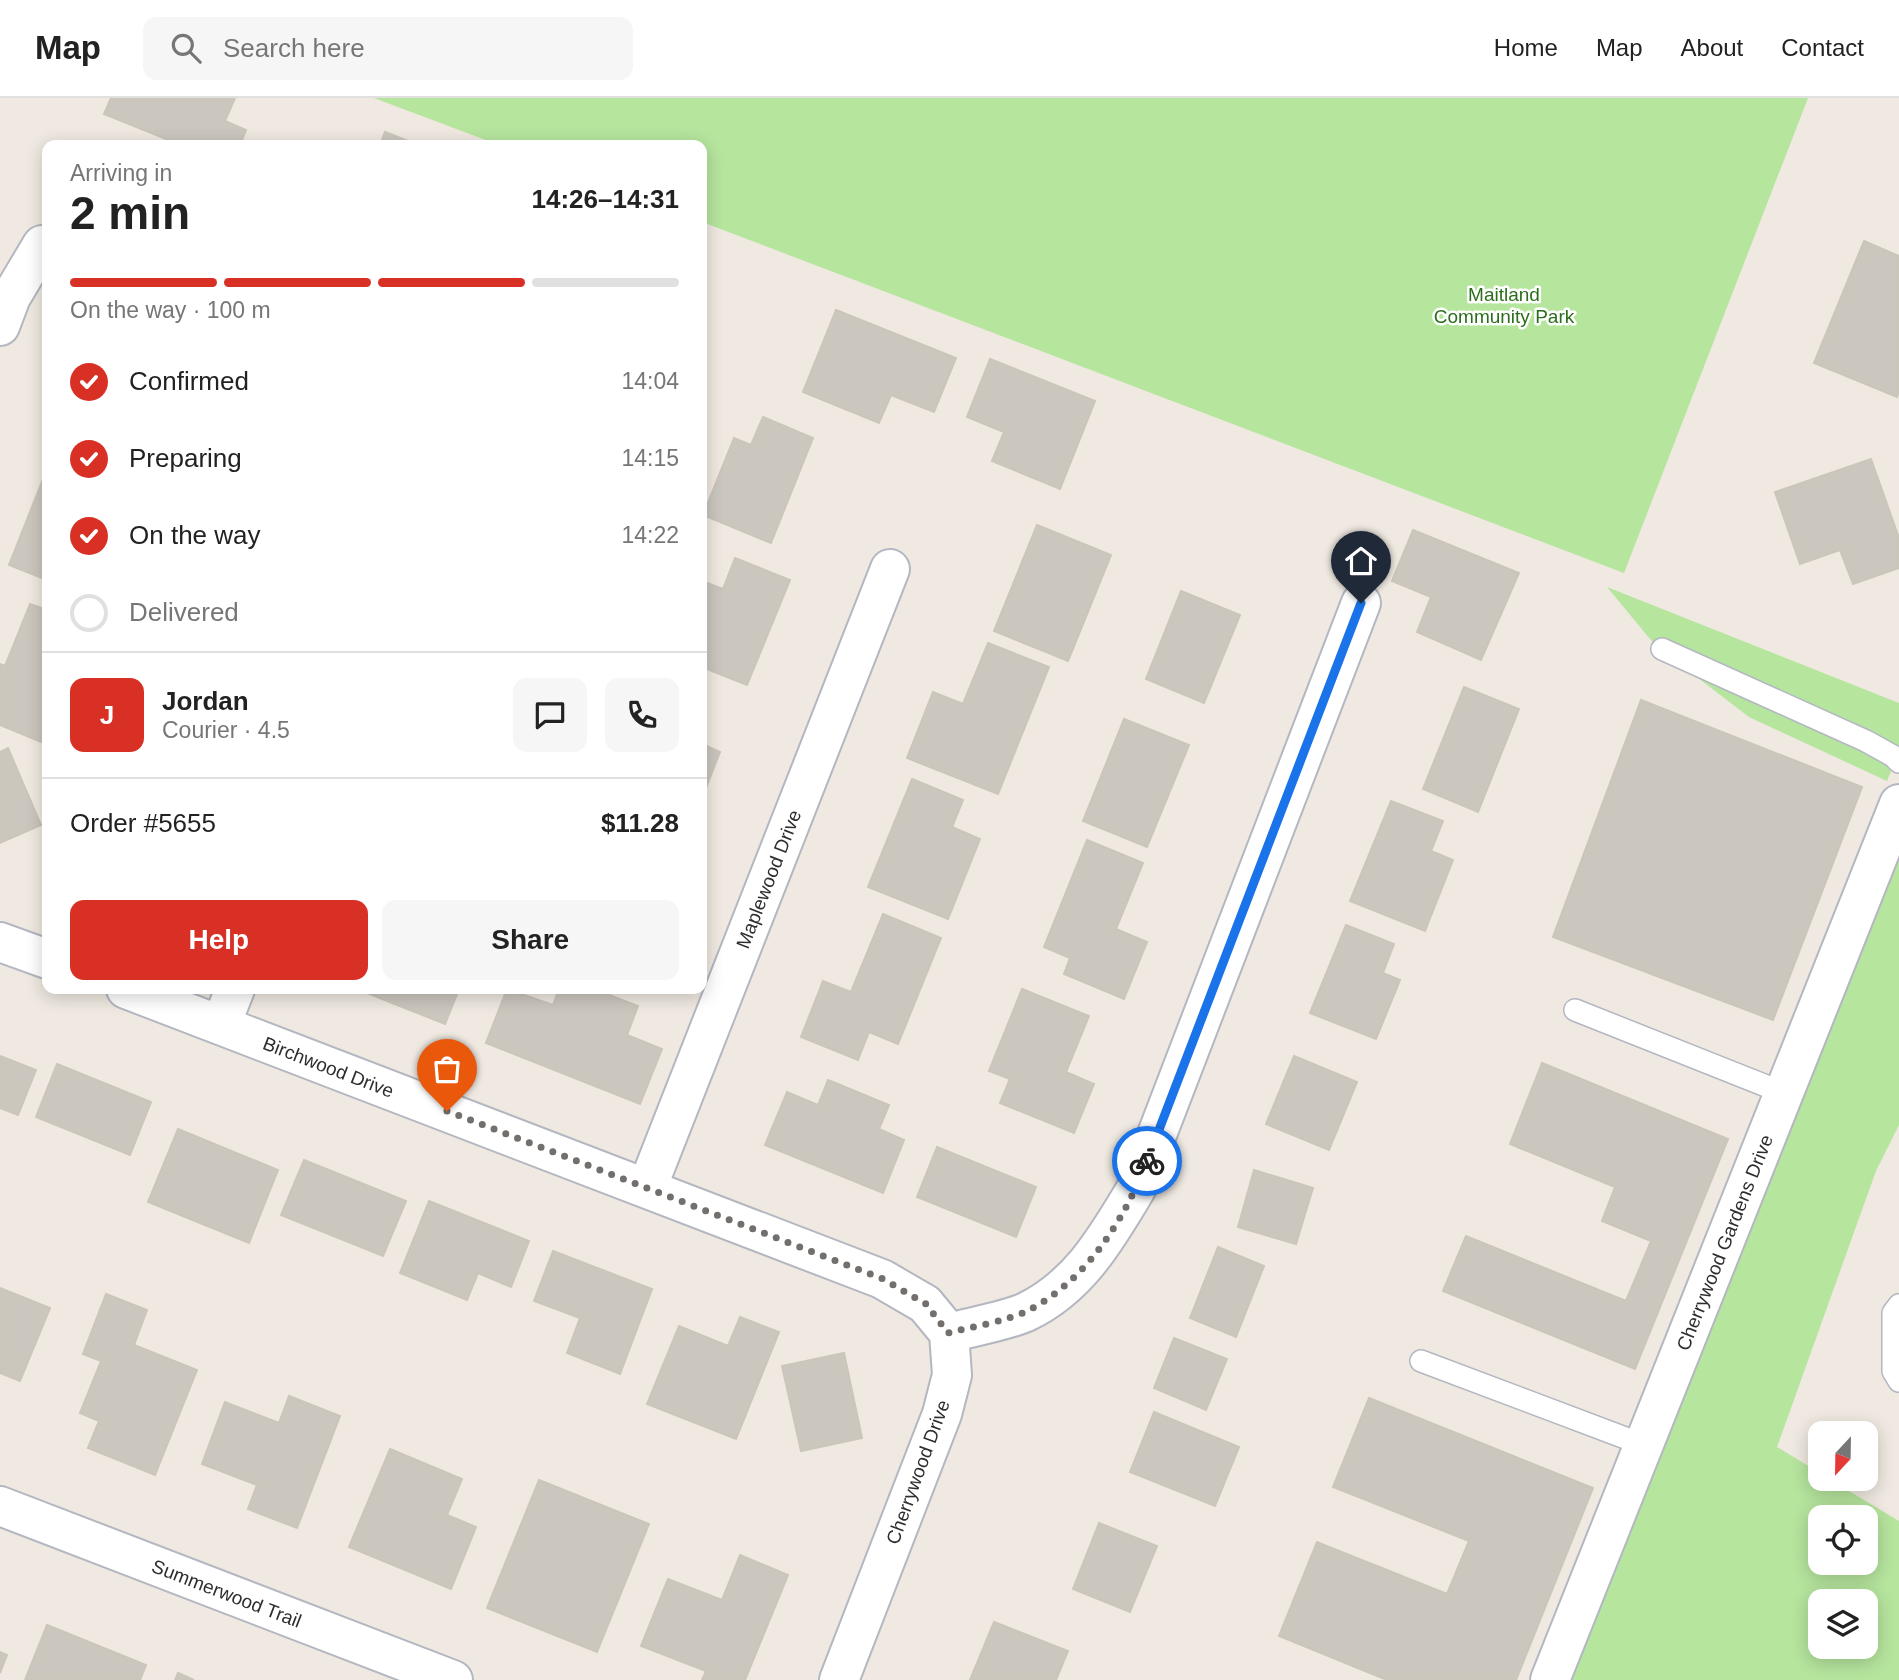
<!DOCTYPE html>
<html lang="en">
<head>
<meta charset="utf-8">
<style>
	:root { --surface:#fff; --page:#f6f6f6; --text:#222; --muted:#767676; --line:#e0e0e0; --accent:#d93025 }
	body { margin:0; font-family:Helvetica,sans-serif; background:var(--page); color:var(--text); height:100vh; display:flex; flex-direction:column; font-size:26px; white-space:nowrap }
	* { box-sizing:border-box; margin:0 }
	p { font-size:23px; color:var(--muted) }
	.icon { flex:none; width:38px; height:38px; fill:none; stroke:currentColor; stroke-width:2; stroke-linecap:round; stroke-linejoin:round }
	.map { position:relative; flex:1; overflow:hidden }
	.details { position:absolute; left:42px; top:42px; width:665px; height:854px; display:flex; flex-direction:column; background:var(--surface); border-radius:14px; box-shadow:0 4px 18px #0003 }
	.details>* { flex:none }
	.needle { width:46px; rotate:202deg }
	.fabs { position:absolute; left:1808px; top:1323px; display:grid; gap:14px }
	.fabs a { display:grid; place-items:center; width:70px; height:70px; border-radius:14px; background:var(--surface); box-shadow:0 4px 18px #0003; font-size:35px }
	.pin { position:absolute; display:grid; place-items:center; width:60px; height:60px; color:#fff; margin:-72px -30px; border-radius:50% 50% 50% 0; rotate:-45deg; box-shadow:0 0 7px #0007 }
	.pin .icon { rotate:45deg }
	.courier { position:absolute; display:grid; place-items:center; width:70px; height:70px; margin:-35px; border:5px solid #1a73e8; border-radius:50%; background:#fff; color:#222; box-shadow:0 2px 9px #0007 }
	.summary em { font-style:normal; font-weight:700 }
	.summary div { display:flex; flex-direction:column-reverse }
	.summary { display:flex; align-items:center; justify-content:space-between; height:119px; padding:0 28px }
	h1 { font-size:46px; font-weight:700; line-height:52px }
	.bar { display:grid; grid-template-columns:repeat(4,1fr); gap:10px 7px; align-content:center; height:84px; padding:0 28px }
	.bar i { height:9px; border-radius:5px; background:var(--line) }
	.bar .current { background:var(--accent) }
	.bar p { grid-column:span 4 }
	.line { display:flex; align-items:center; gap:18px; padding:0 28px; border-top:2px solid var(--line) }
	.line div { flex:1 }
	.round { display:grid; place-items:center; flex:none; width:74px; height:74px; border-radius:14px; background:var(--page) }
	ol { padding:0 28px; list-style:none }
	li { display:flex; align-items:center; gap:21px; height:77px }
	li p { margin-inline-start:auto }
	li .icon { padding:7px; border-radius:50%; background:var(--accent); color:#fff; stroke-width:4 }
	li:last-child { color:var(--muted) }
	li i { width:38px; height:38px; border:4px solid var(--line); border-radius:50% }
	.cta { display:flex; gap:14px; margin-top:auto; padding:14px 28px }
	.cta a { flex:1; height:80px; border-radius:14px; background:var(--accent); color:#fff; font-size:28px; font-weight:700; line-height:80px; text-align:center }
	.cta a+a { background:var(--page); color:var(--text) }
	header { display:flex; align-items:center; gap:42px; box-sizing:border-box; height:98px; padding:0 35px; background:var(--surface); border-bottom:2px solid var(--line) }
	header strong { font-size:33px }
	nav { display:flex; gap:38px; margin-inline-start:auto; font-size:24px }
	.search { width:490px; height:63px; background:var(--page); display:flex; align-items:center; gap:18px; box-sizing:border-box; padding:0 24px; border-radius:14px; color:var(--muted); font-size:26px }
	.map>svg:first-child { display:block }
</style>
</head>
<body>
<header>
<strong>Map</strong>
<div class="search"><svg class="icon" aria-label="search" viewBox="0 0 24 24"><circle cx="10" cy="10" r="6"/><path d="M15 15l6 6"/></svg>Search here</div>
<nav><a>Home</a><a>Map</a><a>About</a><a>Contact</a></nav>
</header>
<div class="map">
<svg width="1899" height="1582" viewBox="0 0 1899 1582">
	<rect width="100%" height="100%" fill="#efe9e1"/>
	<path fill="#b6e59e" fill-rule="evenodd" d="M 374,0 L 1808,0 L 1624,475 L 702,124 L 702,47 L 499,47 Z
		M 1607,489 L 1899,605 L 1899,653 L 1887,683 L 1749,619 L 1655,547 Z
		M 1899,759 L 1899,1027 L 1876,1073 L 1777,1349 L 1820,1375 L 1820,1381 L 1829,1381 L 1899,1423 L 1899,1582 L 1571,1582 ZM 1820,1419 L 1866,1419 L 1866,1465 L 1820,1465 ZM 1820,1503 L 1866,1503 L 1866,1549 L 1820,1549 Z"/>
	<path fill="#cbc7bf" stroke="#cbc5ba" stroke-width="2" d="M 111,0 L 235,0 L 225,23 L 246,32 L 240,47 L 181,47 L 104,16 Z
		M 385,34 L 418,47 L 380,47 Z
		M 1864,143 L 1899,158 L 1899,294 L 1897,299 L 1814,265 Z
		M 836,212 L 956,260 L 934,314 L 891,297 L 879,325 L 803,294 Z
		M 990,261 L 1095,303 L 1060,391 L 992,363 L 1004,334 L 967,319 Z
		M 763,319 L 813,340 L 771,445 L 703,417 L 734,340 L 751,347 Z
		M 1871,361 L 1899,440 L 1899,470 L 1853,486 L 1840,452 L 1800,466 L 1775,394 Z
		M 47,371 L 47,482 L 9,467 Z
		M 1037,427 L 1111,457 L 1068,563 L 994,533 Z
		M 1413,432 L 1519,475 L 1481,562 L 1417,534 L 1431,499 L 1392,483 Z
		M 735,460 L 790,482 L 747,587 L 702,569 L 702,483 L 723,491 Z
		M 1181,493 L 1240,517 L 1204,605 L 1146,581 Z
		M 30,506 L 47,512 L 47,628 L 41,644 L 0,627 L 0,566 L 5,568 Z
		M 988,545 L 1049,569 L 998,696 L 907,660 L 933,594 L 963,606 Z
		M 1464,589 L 1519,611 L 1478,714 L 1423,691 Z
		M 1641,602 L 1862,689 L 1773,922 L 1553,839 Z
		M 1124,621 L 1189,647 L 1147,749 L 1083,723 Z
		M 702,646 L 720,654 L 702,700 Z
		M 8,650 L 41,727 L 0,745 L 0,654 Z
		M 912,681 L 963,702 L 952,729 L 980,741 L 948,821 L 868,789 Z
		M 1391,703 L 1443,723 L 1431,753 L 1453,762 L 1425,833 L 1350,803 Z
		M 1087,742 L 1143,765 L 1116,831 L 1147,844 L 1124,901 L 1064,876 L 1070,860 L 1044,849 Z
		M 883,816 L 941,840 L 898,946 L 869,934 L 858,962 L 801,939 L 823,883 L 851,894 Z
		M 1346,827 L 1394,846 L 1383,875 L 1400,882 L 1376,941 L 1310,915 Z
		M 357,891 L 459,891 L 445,926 Z
		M 507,891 L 553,907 L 559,891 L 594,891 L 638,908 L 627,937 L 662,951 L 640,1006 L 486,945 Z
		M 1022,891 L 1089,918 L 1066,974 L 1094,986 L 1074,1035 L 1000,1005 L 1010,981 L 989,973 Z
		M 0,958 L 36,972 L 18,1017 L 0,1010 Z
		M 1294,958 L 1357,984 L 1329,1052 L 1266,1026 Z
		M 1542,965 L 1728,1041 L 1635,1271 L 1443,1193 L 1466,1138 L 1626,1203 L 1651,1143 L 1602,1123 L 1615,1089 L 1510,1046 Z
		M 57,966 L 151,1004 L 130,1057 L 36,1019 Z
		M 828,982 L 889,1007 L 879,1031 L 904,1042 L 883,1095 L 765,1047 L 787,994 L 818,1007 Z
		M 178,1031 L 278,1072 L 249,1145 L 148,1104 Z
		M 937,1049 L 1036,1089 L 1016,1139 L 917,1099 Z
		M 304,1062 L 406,1103 L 383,1158 L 281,1117 Z
		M 1254,1072 L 1313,1090 L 1296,1146 L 1238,1129 Z
		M 429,1103 L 529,1143 L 511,1189 L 478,1175 L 467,1202 L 400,1175 Z
		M 1218,1149 L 1264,1168 L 1236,1239 L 1190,1220 Z
		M 553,1153 L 652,1191 L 620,1276 L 567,1255 L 580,1220 L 534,1203 Z
		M 0,1190 L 50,1210 L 20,1283 L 0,1275 Z
		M 106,1196 L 147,1212 L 134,1247 L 197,1272 L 155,1377 L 88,1350 L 99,1323 L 80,1315 L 101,1263 L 83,1256 Z
		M 740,1219 L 779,1234 L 736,1341 L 647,1306 L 679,1228 L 728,1248 Z
		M 1174,1240 L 1227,1261 L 1206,1312 L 1154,1290 Z
		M 844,1255 L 862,1340 L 801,1353 L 782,1268 Z
		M 289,1298 L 340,1318 L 297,1430 L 248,1411 L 257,1387 L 202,1366 L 225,1304 L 279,1325 Z
		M 1369,1300 L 1593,1390 L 1516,1582 L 1387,1582 L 1279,1538 L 1317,1444 L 1447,1496 L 1469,1443 L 1333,1389 Z
		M 1154,1314 L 1239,1349 L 1215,1408 L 1130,1374 Z
		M 390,1351 L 462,1381 L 447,1417 L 476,1429 L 451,1491 L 349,1449 Z
		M 539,1382 L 649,1426 L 597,1554 L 487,1510 Z
		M 1099,1425 L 1157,1448 L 1130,1514 L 1073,1491 Z
		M 740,1457 L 788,1477 L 745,1582 L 702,1582 L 706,1573 L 641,1548 L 668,1481 L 722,1502 Z
		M 994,1524 L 1068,1553 L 1056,1582 L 970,1582 Z
		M 47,1527 L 146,1567 L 140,1582 L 25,1582 Z
		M 0,1554 L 7,1557 L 0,1575 Z
		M 178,1575 L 194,1582 L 175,1582 Z"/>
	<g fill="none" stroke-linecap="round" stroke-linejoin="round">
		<g stroke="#b4b7c1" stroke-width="24">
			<path id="service" d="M 1662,551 L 1866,643 L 1893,658 L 1899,664
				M 1575,912 L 1784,995
				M 1899,1207 L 1893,1215 L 1893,1273 L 1899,1283
				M 1421,1263 L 1644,1347"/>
		</g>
		<g stroke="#b4b7c1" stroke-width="42">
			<g id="minor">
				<path d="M 0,228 L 11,199 L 42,147"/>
				<path d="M 221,927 L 235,891"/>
				<path id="s1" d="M 647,1090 L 890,471"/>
				<path d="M 949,1235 C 971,1229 1006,1223 1026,1214 C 1080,1188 1107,1139 1136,1091 L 1361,505"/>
				<path id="s2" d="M 0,1408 L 453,1582"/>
				<path id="s3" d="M 1550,1582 L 1899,706"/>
			</g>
		</g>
		<g stroke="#b4b7c1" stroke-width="42">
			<g id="tertiary">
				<path d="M 0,844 L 47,861"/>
				<path id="s4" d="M 126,891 L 882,1181 L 925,1206 L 949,1235 L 952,1277 L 942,1316 L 839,1582"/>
			</g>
		</g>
		<use href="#service" stroke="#fff" stroke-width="21"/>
		<use href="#minor" stroke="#fff" stroke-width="38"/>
		<use href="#tertiary" stroke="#fff" stroke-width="38"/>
	</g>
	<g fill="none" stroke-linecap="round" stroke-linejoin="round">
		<path stroke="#726f6d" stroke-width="7" stroke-dasharray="0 12.6" d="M 447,1013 L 883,1181 L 926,1206 L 948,1235 C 971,1229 1007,1223 1027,1213 C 1086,1183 1124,1123 1147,1063"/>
		<path stroke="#1a73e8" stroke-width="9" d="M 1147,1063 L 1361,505"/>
	</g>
	<g text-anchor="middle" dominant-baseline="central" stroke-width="5" stroke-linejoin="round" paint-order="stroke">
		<g font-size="19" fill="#2c6e1b" stroke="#fff">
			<text x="1504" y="196">Maitland<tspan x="1504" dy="22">Community Park</tspan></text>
		</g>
		<g font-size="19" fill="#2e2e2e" stroke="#fff">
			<text stroke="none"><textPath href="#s1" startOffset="332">Maplewood Drive</textPath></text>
			<text stroke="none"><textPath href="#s4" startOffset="217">Birchwood Drive</textPath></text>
			<text stroke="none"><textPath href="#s3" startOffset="471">Cherrywood Gardens Drive</textPath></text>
			<text transform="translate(918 1374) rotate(-70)">Cherrywood Drive</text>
			<text stroke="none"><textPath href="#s2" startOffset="243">Summerwood Trail</textPath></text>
		</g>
	</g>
</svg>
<div class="fabs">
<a><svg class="needle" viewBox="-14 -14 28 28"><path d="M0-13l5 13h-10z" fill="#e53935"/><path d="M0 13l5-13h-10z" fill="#767676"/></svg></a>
<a><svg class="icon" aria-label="locate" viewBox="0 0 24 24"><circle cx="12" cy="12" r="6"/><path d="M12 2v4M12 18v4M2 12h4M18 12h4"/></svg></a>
<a><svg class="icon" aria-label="layers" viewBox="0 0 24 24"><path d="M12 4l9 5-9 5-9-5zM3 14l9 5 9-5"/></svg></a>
</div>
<div class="pin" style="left:447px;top:1013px;background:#ea580c"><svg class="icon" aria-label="bag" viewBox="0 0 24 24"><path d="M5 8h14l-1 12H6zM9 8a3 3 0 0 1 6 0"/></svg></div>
<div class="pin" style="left:1361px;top:505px;background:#1f2937"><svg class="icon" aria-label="home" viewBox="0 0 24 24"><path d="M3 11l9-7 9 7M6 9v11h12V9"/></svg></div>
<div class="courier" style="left:1147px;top:1063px"><svg class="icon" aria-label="bike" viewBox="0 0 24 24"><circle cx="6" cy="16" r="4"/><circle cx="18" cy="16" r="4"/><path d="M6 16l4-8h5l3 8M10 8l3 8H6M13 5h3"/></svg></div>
<section class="details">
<div class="summary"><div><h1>2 min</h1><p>Arriving in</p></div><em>14:26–14:31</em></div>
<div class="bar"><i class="current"></i><i class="current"></i><i class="current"></i><i></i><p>On the way · 100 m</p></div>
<ol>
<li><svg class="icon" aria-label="check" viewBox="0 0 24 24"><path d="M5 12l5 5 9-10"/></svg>Confirmed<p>14:04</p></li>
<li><svg class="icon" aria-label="check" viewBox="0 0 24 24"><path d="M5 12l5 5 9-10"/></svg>Preparing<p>14:15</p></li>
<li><svg class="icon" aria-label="check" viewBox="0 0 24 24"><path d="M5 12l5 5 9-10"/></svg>On the way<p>14:22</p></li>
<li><i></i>Delivered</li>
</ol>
<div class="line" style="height:126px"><b class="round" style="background:var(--accent);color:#fff">J</b><div><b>Jordan</b><p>Courier · 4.5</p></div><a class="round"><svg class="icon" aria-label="chat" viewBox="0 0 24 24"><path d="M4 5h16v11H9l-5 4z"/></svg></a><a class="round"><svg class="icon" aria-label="phone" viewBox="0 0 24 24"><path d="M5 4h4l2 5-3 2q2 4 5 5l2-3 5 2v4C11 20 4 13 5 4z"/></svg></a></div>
<div class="line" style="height:91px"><div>Order #5655</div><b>$11.28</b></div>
<div class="cta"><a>Help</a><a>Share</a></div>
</section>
</div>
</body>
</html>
